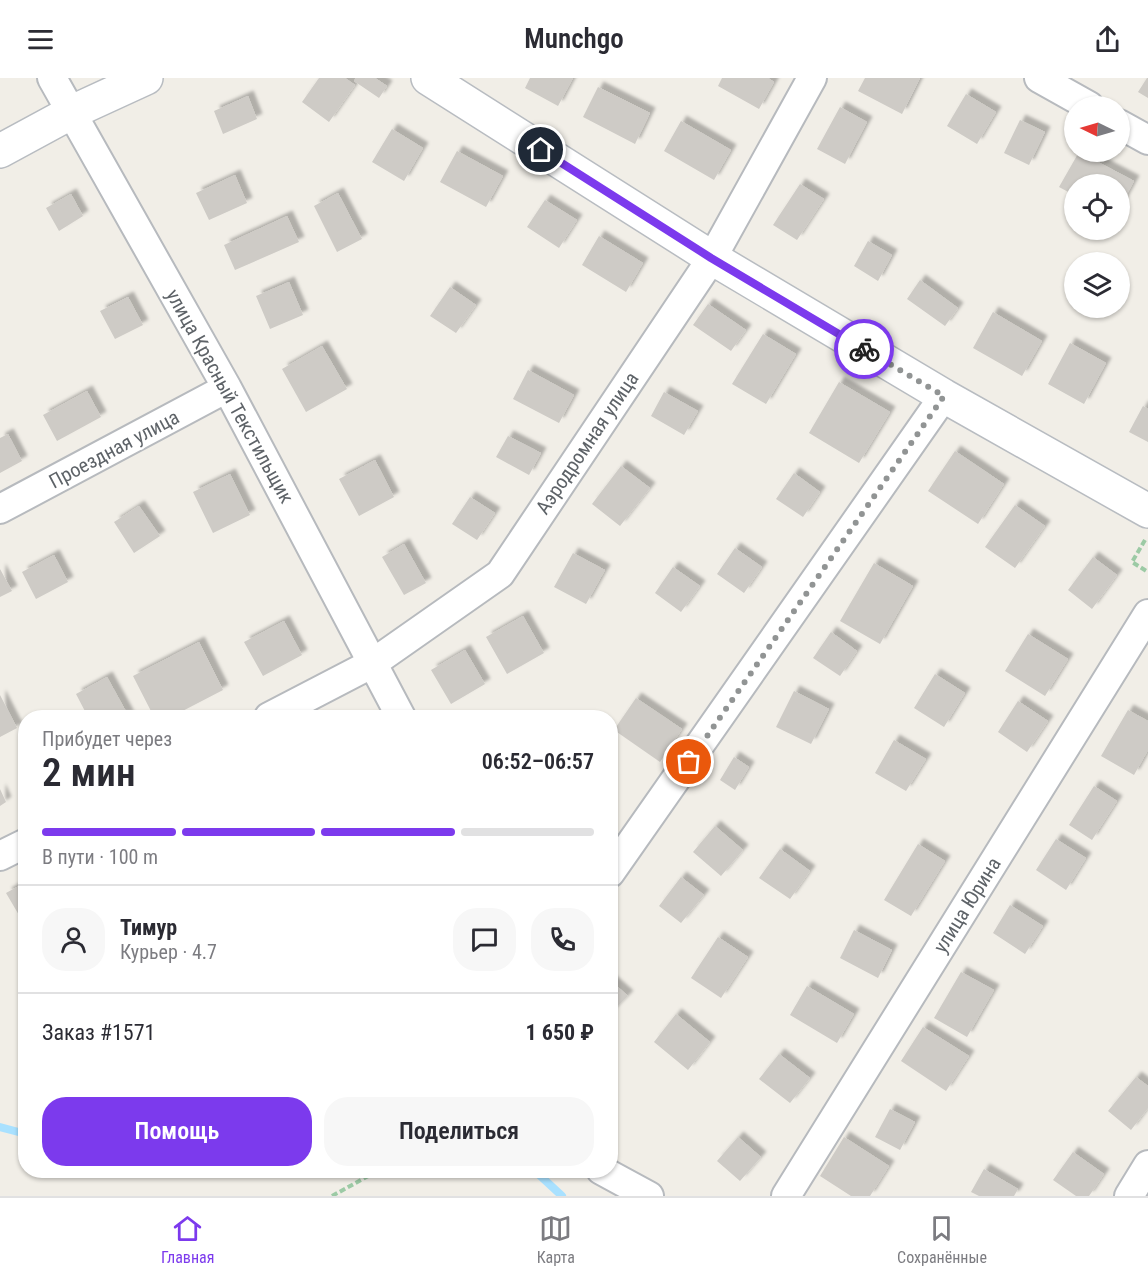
<!DOCTYPE html>
<html lang="ru">
<head>
<meta charset="utf-8">
<style>
	:root { --surface:#fff; --page:#f7f7f7; --text:#2b2b33; --muted:#7c7c81; --line:#e1e1e2; --accent:#7c3aed }
	body { margin:0; font-family:"Roboto Condensed",sans-serif; background:var(--page); color:var(--text); height:100vh; display:flex; flex-direction:column; font-size:22px; white-space:nowrap }
	* { box-sizing:border-box; margin:0 }
	p { font-size:20px; color:var(--muted) }
	.icon { flex:none; width:33px; height:33px; fill:none; stroke:currentColor; stroke-width:2; stroke-linecap:round; stroke-linejoin:round }
	.map { position:relative; flex:1; overflow:hidden }
	.side { position:absolute; left:18px; top:632px; width:600px; height:468px; display:flex; flex-direction:column; background:var(--surface); border-radius:24px; box-shadow:0 2px 4px #0004 }
	.side>* { flex:none }
	.needle { width:39px; rotate:275deg }
	.controls { position:absolute; left:1064px; top:18px; display:grid; gap:12px }
	.controls a { display:grid; place-items:center; width:66px; height:66px; border-radius:50%; background:var(--surface); box-shadow:0 2px 4px #0004; font-size:30px }
	.pin { position:absolute; display:grid; place-items:center; width:51px; height:51px; color:#fff; margin:-26px; border:3px solid #fff; border-radius:50%; box-shadow:0 2px 6px #0007 }
	.courier { position:absolute; display:grid; place-items:center; width:60px; height:60px; margin:-30px; border:4px solid #7c3aed; border-radius:50%; background:#fff; color:#222; box-shadow:0 2px 8px #0007 }
	.overview em { font-style:normal; font-weight:600 }
	.overview div { display:flex; flex-direction:column-reverse }
	.overview { display:flex; align-items:center; justify-content:space-between; height:102px; padding:0 24px }
	h1 { font-size:39px; font-weight:600; line-height:45px }
	.bar { display:grid; grid-template-columns:repeat(4,1fr); gap:9px 6px; align-content:center; height:72px; padding:0 24px }
	.bar i { height:8px; border-radius:4px; background:var(--line) }
	.bar .on { background:var(--accent) }
	.bar p { grid-column:span 4 }
	.line { display:flex; align-items:center; gap:15px; padding:0 24px; border-top:2px solid var(--line) }
	.line div { flex:1 }
	.round { display:grid; place-items:center; flex:none; width:63px; height:63px; border-radius:24px; background:var(--page) }
	.button { display:flex; gap:12px; margin-top:auto; padding:12px 24px }
	.button a { flex:1; height:69px; border-radius:24px; background:var(--accent); color:#fff; font-size:24px; font-weight:600; line-height:69px; text-align:center }
	.button a+a { background:var(--page); color:var(--text) }
	header { display:flex; justify-content:space-between; align-items:center; height:78px; padding:0 24px; background:var(--surface); font-size:27px; font-weight:600 }
	.tabs { display:flex; justify-content:space-around; align-items:center; height:84px; border-top:2px solid var(--line); background:var(--surface); font-size:16px; color:var(--muted) }
	.tabs a { display:grid; justify-items:center; gap:3px }
	.tabs .on { color:var(--accent) }
	.map>svg:first-child { display:block }
</style>
</head>
<body>
<header><svg class="icon" aria-label="menu" viewBox="0 0 24 24"><path d="M4 6h16M4 12h16M4 18h16"/></svg>Munchgo<svg class="icon" aria-label="share" viewBox="0 0 24 24"><path d="M12 15V3M7 8l5-5 5 5M5 13v7h14v-7"/></svg></header>
<div class="map">
<svg width="1148" height="1118" viewBox="0 0 1148 1118">
	<defs>
		<filter id="shadow"><feDropShadow dx="5.5" dy="-5.5" stdDeviation="1.5" flood-color="#0004"/></filter>
	</defs>
	<rect width="100%" height="100%" fill="#f1eee7"/>
	<g fill="none" stroke-linecap="round" stroke-linejoin="round">
		<path stroke="#a9e1ff" stroke-width="8" d="M 0,1049 L 26,1056
			M 162,1092 L 292,1092
			M 534,1092 L 562,1118"/>
	</g>
	<path fill="#cecbc6" filter="url(#shadow)" d="M 319,0 L 345,0 L 355,7 L 329,44 L 302,24 Z
		M 356,0 L 375,0 L 387,8 L 379,20 L 354,3 Z
		M 530,0 L 573,0 L 558,28 L 525,10 Z
		M 722,0 L 768,0 L 774,4 L 759,31 L 718,8 Z
		M 865,0 L 920,0 L 902,36 L 858,13 Z
		M 1147,0 L 1148,0 L 1148,20 L 1138,14 Z
		M 598,9 L 650,35 L 635,66 L 583,39 Z
		M 966,16 L 996,34 L 977,66 L 947,48 Z
		M 248,18 L 257,41 L 223,56 L 214,33 Z
		M 840,29 L 867,44 L 845,86 L 817,71 Z
		M 1020,42 L 1045,54 L 1029,87 L 1004,75 Z
		M 681,43 L 731,72 L 714,102 L 664,73 Z
		M 392,51 L 423,70 L 404,103 L 372,84 Z
		M 457,73 L 503,98 L 486,129 L 440,104 Z
		M 1079,74 L 1134,103 L 1119,131 L 1119,106 L 1074,106 L 1074,117 L 1059,109 Z
		M 235,97 L 247,125 L 209,142 L 196,115 Z
		M 800,106 L 824,121 L 797,162 L 773,147 Z
		M 338,115 L 362,161 L 337,174 L 314,128 Z
		M 71,116 L 83,138 L 59,153 L 46,130 Z
		M 545,122 L 577,142 L 559,170 L 527,149 Z
		M 287,138 L 299,164 L 235,192 L 224,167 Z
		M 599,158 L 643,185 L 626,214 L 582,187 Z
		M 868,163 L 892,177 L 878,203 L 854,188 Z
		M 920,202 L 958,230 L 945,248 L 907,221 Z
		M 289,204 L 303,237 L 270,251 L 256,218 Z
		M 450,209 L 476,227 L 456,255 L 430,238 Z
		M 128,219 L 143,247 L 115,261 L 100,233 Z
		M 708,226 L 746,252 L 731,273 L 693,247 Z
		M 993,234 L 1042,263 L 1022,298 L 973,270 Z
		M 763,256 L 796,276 L 766,326 L 732,306 Z
		M 1070,265 L 1106,285 L 1084,326 L 1048,306 Z
		M 322,268 L 347,311 L 306,334 L 282,291 Z
		M 528,292 L 574,317 L 559,345 L 513,321 Z
		M 839,304 L 890,334 L 859,385 L 809,355 Z
		M 87,313 L 101,339 L 57,363 L 43,337 Z
		M 664,314 L 698,333 L 684,357 L 651,338 Z
		M 1143,328 L 1148,331 L 1148,364 L 1129,354 Z
		M 8,356 L 22,383 L 0,395 L 0,360 Z
		M 508,358 L 541,375 L 529,397 L 496,379 Z
		M 955,373 L 1004,406 L 978,446 L 928,413 Z
		M 375,382 L 394,419 L 359,438 L 339,401 Z
		M 621,388 L 650,410 L 620,448 L 592,426 Z
		M 794,395 L 820,414 L 803,439 L 776,421 Z
		M 230,396 L 250,437 L 213,455 L 193,414 Z
		M 470,419 L 495,435 L 477,462 L 452,446 Z
		M 1015,427 L 1045,448 L 1015,490 L 985,469 Z
		M 139,428 L 160,458 L 134,475 L 114,444 Z
		M 404,466 L 426,505 L 404,517 L 382,479 Z
		M 735,470 L 762,489 L 744,515 L 717,496 Z
		M 573,475 L 605,492 L 586,526 L 554,509 Z
		M 54,477 L 68,504 L 36,521 L 22,494 Z
		M 1093,479 L 1117,497 L 1092,531 L 1068,512 Z
		M 874,485 L 913,508 L 880,566 L 840,543 Z
		M 673,489 L 700,508 L 681,534 L 655,515 Z
		M 0,491 L 12,513 L 0,519 Z
		M 523,538 L 544,575 L 507,596 L 486,559 Z
		M 284,543 L 302,577 L 263,598 L 244,564 Z
		M 831,554 L 857,573 L 840,598 L 813,580 Z
		M 1028,556 L 1068,581 L 1045,618 L 1005,593 Z
		M 199,564 L 223,612 L 171,639 L 154,639 L 133,598 Z
		M 465,572 L 485,606 L 451,626 L 431,592 Z
		M 935,596 L 965,615 L 944,649 L 914,630 Z
		M 107,599 L 129,639 L 88,639 L 76,616 Z
		M 794,613 L 829,631 L 811,666 L 776,649 Z
		M 0,617 L 17,650 L 0,659 Z
		M 636,620 L 682,651 L 660,684 L 614,652 Z
		M 1018,623 L 1048,643 L 1027,674 L 998,654 Z
		M 1128,632 L 1148,643 L 1148,672 L 1134,697 L 1101,678 Z
		M 894,662 L 926,681 L 906,713 L 875,695 Z
		M 734,679 L 749,689 L 735,712 L 720,702 Z
		M 1094,708 L 1117,723 L 1092,762 L 1069,747 Z
		M 0,711 L 6,724 L 0,728 Z
		M 715,748 L 743,772 L 721,798 L 693,774 Z
		M 1056,761 L 1086,780 L 1066,812 L 1036,792 Z
		M 918,766 L 945,783 L 911,838 L 884,822 Z
		M 780,771 L 810,793 L 790,821 L 759,800 Z
		M 681,799 L 704,817 L 681,845 L 659,828 Z
		M 26,804 L 26,849 L 6,815 Z
		M 1010,827 L 1043,848 L 1025,876 L 993,855 Z
		M 854,852 L 892,872 L 878,900 L 840,880 Z
		M 718,859 L 748,879 L 721,920 L 691,900 Z
		M 961,894 L 994,912 L 967,959 L 934,940 Z
		M 610,902 L 628,918 L 610,936 Z
		M 807,908 L 854,936 L 837,965 L 790,937 Z
		M 676,936 L 710,964 L 688,992 L 654,964 Z
		M 923,949 L 969,978 L 946,1013 L 901,983 Z
		M 779,976 L 810,1000 L 790,1025 L 759,1001 Z
		M 1136,999 L 1148,1008 L 1148,1030 L 1131,1052 L 1108,1033 Z
		M 890,1031 L 915,1044 L 900,1072 L 875,1059 Z
		M 738,1059 L 761,1079 L 740,1103 L 717,1083 Z
		M 844,1059 L 889,1088 L 870,1118 L 851,1118 L 820,1098 Z
		M 1073,1074 L 1104,1096 L 1089,1118 L 1076,1118 L 1053,1102 Z
		M 984,1091 L 1018,1111 L 1014,1118 L 979,1118 L 971,1114 Z"/>
	<g fill="none" stroke-linecap="round" stroke-linejoin="round">
		<g stroke="#b7babe" stroke-width="32">
			<path id="street" d="M 52,0 L 227,310 L 401,639
				M 1039,0 L 1089,28
				M 1119,46 L 1148,62
				M 0,431 L 227,310
				M 269,639 L 373,585 L 500,496 L 712,180 L 812,0
				M 0,778 L 26,765
				M 610,795 L 944,318
				M 601,1092 L 649,1118
				M 786,1118 L 1148,536
				M 1129,1118 L 1148,1087"/>
		</g>
		<g stroke="#b8bcc1" stroke-width="36">
			<path id="secondary" d="M 428,0 L 712,180 L 944,318 L 1148,433
				M 0,73 L 72,34 L 146,0"/>
		</g>
		<path stroke="#9ccaa5" stroke-width="4" stroke-dasharray="6 3" stroke-linecap="butt" d="M 1145,462 L 1132,484 L 1148,494
			M 332,1118 L 379,1092"/>
		<use href="#street" stroke="#fff" stroke-width="28"/>
		<use href="#secondary" stroke="#fff" stroke-width="33"/>
	</g>
	<g fill="none" stroke-linecap="round" stroke-linejoin="round">
		<path stroke="#919494" stroke-width="6" stroke-dasharray="0 10.8" d="M 689,684 L 944,318 L 864,271"/>
		<path stroke="#7c3aed" stroke-width="8" d="M 541,72 L 711,180 L 864,271"/>
	</g>
	<g text-anchor="middle" dominant-baseline="central" stroke-width="4.5" stroke-linejoin="round" paint-order="stroke">
		<g font-size="20" fill="#5e6368" stroke="#fff">
			<text transform="translate(230 318) rotate(61)">улица Красный Текстильщик</text>
			<text transform="translate(587 365) rotate(-56)">Аэродромная улица</text>
			<text transform="translate(114 371) rotate(-28)">Проездная улица</text>
			<text transform="translate(967 827) rotate(-58)">улица Юрина</text>
		</g>
	</g>
</svg>
<div class="controls">
<a><svg class="needle" viewBox="-14 -14 28 28"><path d="M0-13l5 13h-10z" fill="#e53935"/><path d="M0 13l5-13h-10z" fill="#7c7c81"/></svg></a>
<a><svg class="icon" aria-label="locate" viewBox="0 0 24 24"><circle cx="12" cy="12" r="6"/><path d="M12 2v4M12 18v4M2 12h4M18 12h4"/></svg></a>
<a><svg class="icon" aria-label="layers" viewBox="0 0 24 24"><path d="M12 4l9 5-9 5-9-5zM3 14l9 5 9-5"/></svg></a>
</div>
<div class="pin" style="left:689px;top:684px;background:#ea580c"><svg class="icon" aria-label="bag" viewBox="0 0 24 24"><path d="M5 8h14l-1 12H6zM9 8a3 3 0 0 1 6 0"/></svg></div>
<div class="pin" style="left:541px;top:72px;background:#1f2937"><svg class="icon" aria-label="home" viewBox="0 0 24 24"><path d="M3 11l9-7 9 7M6 9v11h12V9"/></svg></div>
<div class="courier" style="left:864px;top:271px"><svg class="icon" aria-label="bike" viewBox="0 0 24 24"><circle cx="6" cy="16" r="4"/><circle cx="18" cy="16" r="4"/><path d="M6 16l4-8h5l3 8M10 8l3 8H6M13 5h3"/></svg></div>
<section class="side">
<div class="overview"><div><h1>2 мин</h1><p>Прибудет через</p></div><em>06:52–06:57</em></div>
<div class="bar"><i class="on"></i><i class="on"></i><i class="on"></i><i></i><p>В пути · 100 m</p></div>
<div class="line" style="height:108px"><a class="round"><svg class="icon" aria-label="person" viewBox="0 0 24 24"><circle cx="12" cy="8" r="4"/><path d="M4 21q1-7 8-7t8 7"/></svg></a><div><b>Тимур</b><p>Курьер · 4.7</p></div><a class="round"><svg class="icon" aria-label="chat" viewBox="0 0 24 24"><path d="M4 5h16v11H9l-5 4z"/></svg></a><a class="round"><svg class="icon" aria-label="phone" viewBox="0 0 24 24"><path d="M5 4h4l2 5-3 2q2 4 5 5l2-3 5 2v4C11 20 4 13 5 4z"/></svg></a></div>
<div class="line" style="height:78px"><div>Заказ #1571</div><b>1 650 ₽</b></div>
<div class="button"><a>Помощь</a><a>Поделиться</a></div>
</section>
</div>
<nav class="tabs">
<a class="on"><svg class="icon" aria-label="home" viewBox="0 0 24 24"><path d="M3 11l9-7 9 7M6 9v11h12V9"/></svg>Главная</a>
<a><svg class="icon" aria-label="map" viewBox="0 0 24 24"><path d="M3 6l6-2 6 2 6-2v14l-6 2-6-2-6 2zM9 4v14M15 6v14"/></svg>Карта</a>
<a><svg class="icon" aria-label="saved" viewBox="0 0 24 24"><path d="M7 4h10v16l-5-4-5 4z"/></svg>Сохранённые</a>
</nav>
</body>
</html>
